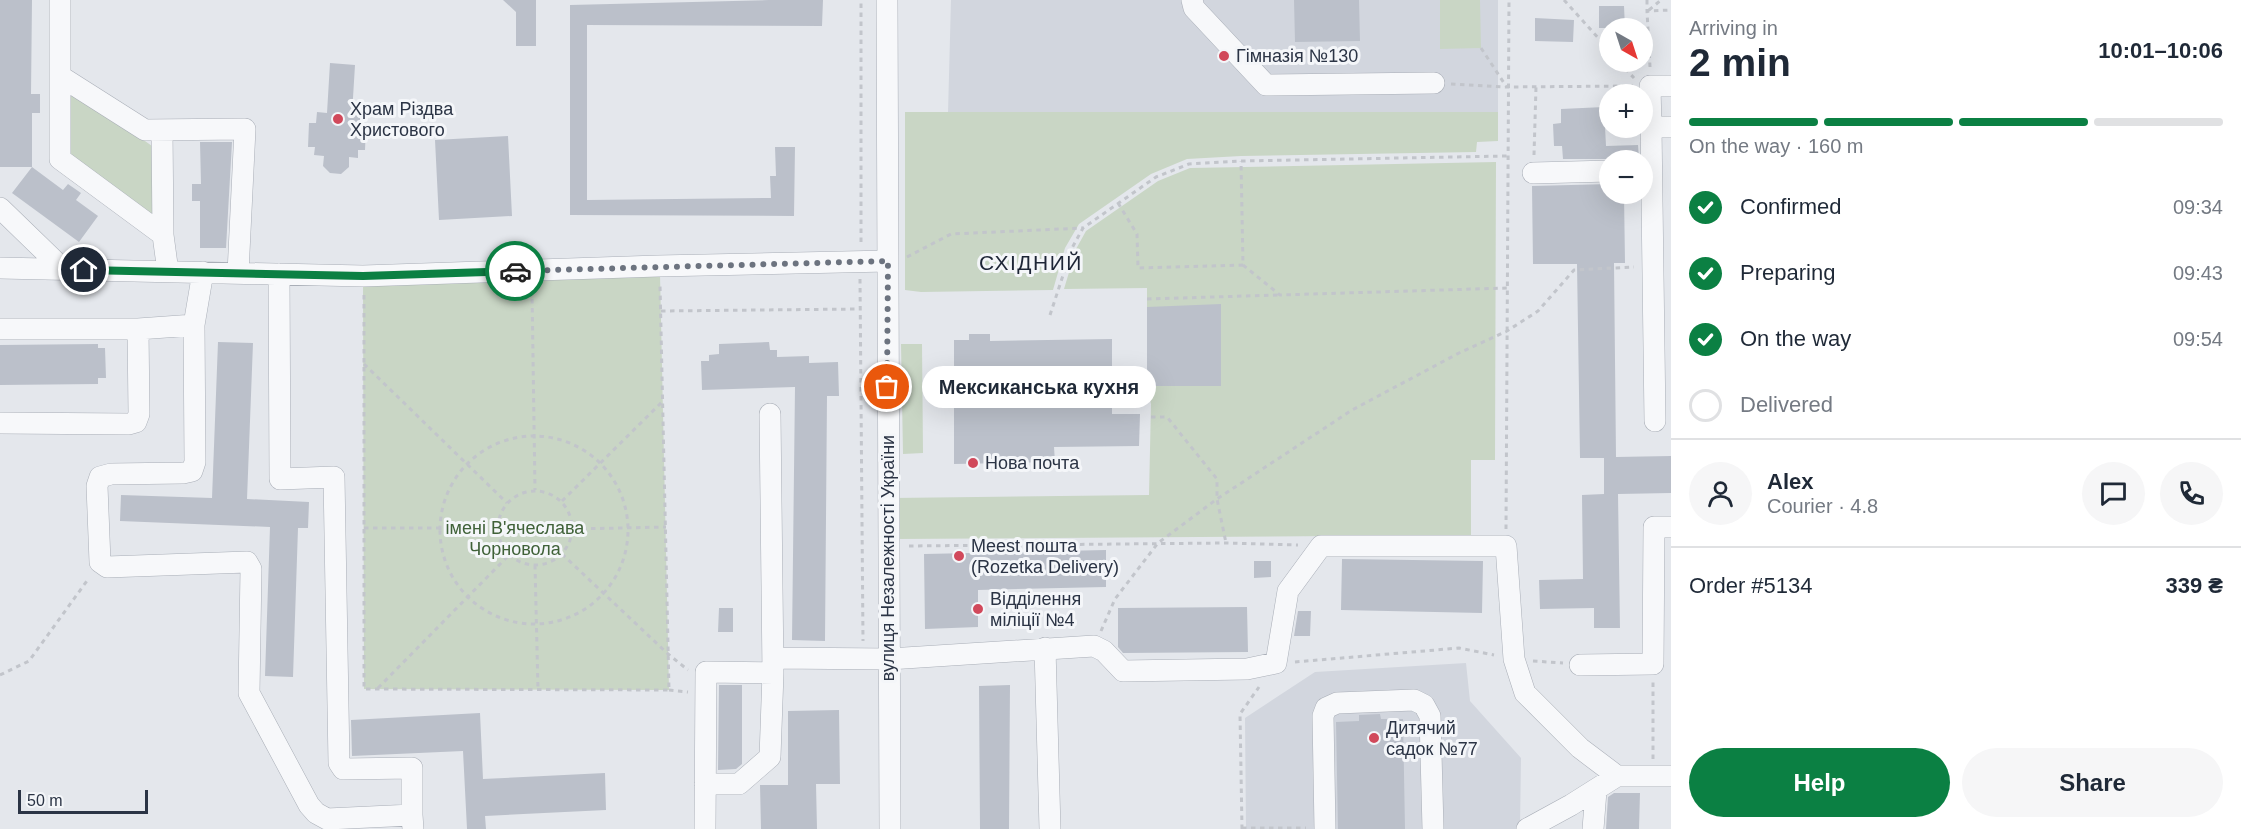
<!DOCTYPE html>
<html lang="en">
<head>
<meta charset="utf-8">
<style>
	:root { --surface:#fff; --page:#f6f6f7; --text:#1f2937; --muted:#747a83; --line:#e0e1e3; --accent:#0b8043 }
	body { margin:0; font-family:Arial,sans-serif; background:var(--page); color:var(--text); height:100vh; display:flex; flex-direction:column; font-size:22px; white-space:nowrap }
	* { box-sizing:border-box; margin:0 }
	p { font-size:20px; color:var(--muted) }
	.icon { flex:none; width:33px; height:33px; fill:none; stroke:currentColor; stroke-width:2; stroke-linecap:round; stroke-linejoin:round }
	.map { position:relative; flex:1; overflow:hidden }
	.side { display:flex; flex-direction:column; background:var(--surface); width:570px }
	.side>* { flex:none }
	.needle { width:39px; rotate:141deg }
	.controls { position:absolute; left:1599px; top:18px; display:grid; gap:12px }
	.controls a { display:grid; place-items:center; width:54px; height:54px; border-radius:50%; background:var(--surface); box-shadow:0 6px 24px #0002; font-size:30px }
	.scale { position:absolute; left:18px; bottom:15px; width:130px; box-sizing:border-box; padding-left:6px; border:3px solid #2b3445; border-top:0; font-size:16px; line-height:21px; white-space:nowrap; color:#2b3445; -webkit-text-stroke:4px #f4f6f9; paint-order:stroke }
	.pin { position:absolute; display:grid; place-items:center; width:51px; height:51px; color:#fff; margin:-26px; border:3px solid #fff; border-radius:50%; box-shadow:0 2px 6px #0007 }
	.courier { position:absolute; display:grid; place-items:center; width:60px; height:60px; margin:-30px; border:4px solid #0b8043; border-radius:50%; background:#fff; color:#222; box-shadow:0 2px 8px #0007 }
	.bubble { position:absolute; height:42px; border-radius:21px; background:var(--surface); box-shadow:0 6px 24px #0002; font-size:20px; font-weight:700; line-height:42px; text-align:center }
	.overview em { font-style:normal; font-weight:700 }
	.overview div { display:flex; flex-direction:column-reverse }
	.overview { display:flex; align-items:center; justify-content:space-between; height:102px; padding:0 18px }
	h1 { font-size:39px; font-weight:700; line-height:45px }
	.bar { display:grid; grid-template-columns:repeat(4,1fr); gap:9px 6px; align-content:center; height:72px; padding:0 18px }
	.bar i { height:8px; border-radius:4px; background:var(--line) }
	.bar .selected { background:var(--accent) }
	.bar p { grid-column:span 4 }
	.line { display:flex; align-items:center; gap:15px; padding:0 18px; border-top:2px solid var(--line) }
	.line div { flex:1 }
	.round { display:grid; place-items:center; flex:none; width:63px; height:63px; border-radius:32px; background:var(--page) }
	ol { padding:0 18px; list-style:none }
	li { display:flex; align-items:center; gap:18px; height:66px }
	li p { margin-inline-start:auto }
	li .icon { padding:6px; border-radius:50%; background:var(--accent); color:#fff; stroke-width:4 }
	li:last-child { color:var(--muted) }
	li i { width:33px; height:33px; border:3px solid var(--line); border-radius:50% }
	.button { display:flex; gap:12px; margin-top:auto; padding:12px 18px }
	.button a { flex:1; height:69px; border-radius:36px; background:var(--accent); color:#fff; font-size:24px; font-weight:700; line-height:69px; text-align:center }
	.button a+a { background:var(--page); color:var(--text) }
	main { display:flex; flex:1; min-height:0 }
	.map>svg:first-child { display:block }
</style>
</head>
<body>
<main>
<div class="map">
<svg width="1671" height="829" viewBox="0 0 1671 829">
	<rect width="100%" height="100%" fill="#e4e7ec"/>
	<path fill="#d2d6de" d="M 951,0 L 1498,0 L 1498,112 L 948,113 Z
		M 1466,663 L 1470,701 L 1521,758 L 1520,829 L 1246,829 L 1245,718 L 1315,672 Z"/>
	<path fill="#c9d6c5" d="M 1440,0 L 1480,0 L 1481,48 L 1440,49 Z
		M 71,93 L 77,93 L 152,146 L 153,214 L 144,214 L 67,153 L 68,97 Z
		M 905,112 L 1498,112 L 1498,141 L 1477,142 L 1476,152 L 1241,156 L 1187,159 L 1151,174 L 1079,224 L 1065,248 L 1053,290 L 921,292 L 905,290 Z
		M 1496,162 L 1495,460 L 1471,460 L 1471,535 L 894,539 L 893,498 L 1149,495 L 1151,404 L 1147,386 L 1147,288 L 1064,289 L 1076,249 L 1086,231 L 1158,181 L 1190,168 Z
		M 660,274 L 669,690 L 364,689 L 363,276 Z
		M 901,344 L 922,344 L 923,453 L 903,454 Z"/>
	<path fill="#bbc0ca" d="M 0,0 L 32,0 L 31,94 L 40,94 L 40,113 L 32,113 L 32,167 L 0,167 Z
		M 503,0 L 536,0 L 536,46 L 516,46 L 516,12 Z
		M 769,0 L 823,0 L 822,26 L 587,25 L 587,200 L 771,198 L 770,176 L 776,176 L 775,147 L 795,147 L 794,216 L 570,215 L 570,5 Z
		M 1294,0 L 1359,0 L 1360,41 L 1295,42 Z
		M 1599,6 L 1624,6 L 1625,28 L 1599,28 Z
		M 1535,18 L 1574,20 L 1573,42 L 1535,41 Z
		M 330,63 L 355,65 L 352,114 L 360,115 L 360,126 L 366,126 L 365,150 L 358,150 L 358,158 L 349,157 L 349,167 L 341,174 L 330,173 L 323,166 L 324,156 L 314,155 L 315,147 L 308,147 L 309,123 L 316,123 L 317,112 L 327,113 Z
		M 1604,107 L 1606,146 L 1638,145 L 1639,159 L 1563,159 L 1562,146 L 1554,146 L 1553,124 L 1561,123 L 1561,109 Z
		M 508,136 L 512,216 L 439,220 L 435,140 Z
		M 200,142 L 232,142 L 226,248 L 200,248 L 200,201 L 192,201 L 192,184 L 201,184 Z
		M 32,167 L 63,190 L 68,184 L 81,193 L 76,200 L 98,216 L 79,242 L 12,193 Z
		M 1610,184 L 1610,194 L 1624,194 L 1625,263 L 1614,263 L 1616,457 L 1671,456 L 1671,493 L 1618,494 L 1620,628 L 1594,628 L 1594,608 L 1540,609 L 1539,580 L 1583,579 L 1582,495 L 1604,494 L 1604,458 L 1580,458 L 1577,264 L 1533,264 L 1532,186 Z
		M 1221,304 L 1221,386 L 1147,386 L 1147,307 Z
		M 969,334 L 990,334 L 990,341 L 1112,339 L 1112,414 L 1140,414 L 1139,446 L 1054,447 L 1055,462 L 954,464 L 954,340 L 969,340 Z
		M 218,342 L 253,343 L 247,499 L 309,502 L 308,528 L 298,528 L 293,677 L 265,676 L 270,527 L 120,521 L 121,495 L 212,498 Z
		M 769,342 L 770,350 L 777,350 L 777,357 L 809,356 L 809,363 L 838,362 L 839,396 L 827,396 L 825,641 L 792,640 L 795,387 L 702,390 L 701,361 L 709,361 L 709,355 L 719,354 L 719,344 Z
		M 98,344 L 98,348 L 105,348 L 106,378 L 98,378 L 98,384 L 0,385 L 0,345 Z
		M 1106,550 L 1106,587 L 978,590 L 978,627 L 925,629 L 924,554 Z
		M 1342,559 L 1483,561 L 1482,613 L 1341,610 Z
		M 1254,561 L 1271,561 L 1271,577 L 1254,578 Z
		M 1247,607 L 1248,652 L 1123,653 L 1118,647 L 1118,608 Z
		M 719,608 L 733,608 L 733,632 L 718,632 Z
		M 1298,611 L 1311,611 L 1310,636 L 1294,636 Z
		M 719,685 L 742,685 L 742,764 L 736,769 L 718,770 Z
		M 1010,685 L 1009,829 L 980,829 L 979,686 Z
		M 839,710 L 840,784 L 816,784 L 817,829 L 761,829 L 760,785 L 788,785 L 788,711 Z
		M 480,713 L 483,779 L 605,773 L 606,810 L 485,816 L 486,829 L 467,829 L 463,751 L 352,756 L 351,720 Z
		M 1380,714 L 1381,719 L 1403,719 L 1405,829 L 1338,829 L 1336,722 L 1359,721 L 1359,715 Z
		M 1614,793 L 1640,793 L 1639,829 L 1606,829 L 1608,797 Z"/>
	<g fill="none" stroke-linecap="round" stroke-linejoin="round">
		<g stroke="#a9aeb7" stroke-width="22">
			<path id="minor" d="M 60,0 L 60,159 L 163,235
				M 887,0 L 890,829
				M 1192,0 L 1194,8 L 1266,85 L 1434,83
				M 60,76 L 145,130 L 245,129 L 238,273
				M 1651,127 L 1650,86 L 1671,86
				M 162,130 L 163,235 L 168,272
				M 1533,173 L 1610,171
				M 0,208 L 63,269
				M 0,268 L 363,276 L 658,266 L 888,261
				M 203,272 L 194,325 L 195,462 L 192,471 L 183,473 L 111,474 L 100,477 L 97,486 L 100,562 L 107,567 L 247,562 L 251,569 L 249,693 L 309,805 L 316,813 L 327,819 L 412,815 L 413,829
				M 279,274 L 280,479 L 334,477 L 339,763 L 343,769 L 412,768 L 412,815
				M 0,329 L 138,329 L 194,325
				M 1655,421 L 1651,127 L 1671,127
				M 0,423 L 129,424 L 136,422 L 139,414 L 138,329
				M 1045,648 L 1050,829
				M 774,658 L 889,659 L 1094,646 L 1104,651 L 1123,671 L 1247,669 L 1276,663 L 1288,591 L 1321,546 L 1506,546 L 1514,659 L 1525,693 L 1580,748 L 1617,776 L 1671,776
				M 1580,665 L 1653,664 L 1654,527 L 1671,527
				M 705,784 L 739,784 L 770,757 L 773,673
				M 705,829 L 706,672 L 773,673 L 770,414
				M 1325,829 L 1323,716 L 1326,708 L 1337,703 L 1414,700 L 1424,705 L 1430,716 L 1433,829
				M 1527,829 L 1571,805 L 1617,776
				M 1593,829 L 1596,791"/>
		</g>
		<path stroke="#c2c5cb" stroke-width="3" stroke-dasharray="4.5 4.5" stroke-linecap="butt" d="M 1564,0 L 1610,51
			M 1647,0 L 1647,11
			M 1649,10 L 1661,0
			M 1481,48 L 1506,86
			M 1619,62 L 1634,78
			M 1650,67 L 1647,11 L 1671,10
			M 1451,84 L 1507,87 L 1633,86
			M 1534,155 L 1536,87
			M 1118,203 L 1137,234 L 1138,268 L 1243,265 L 1241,161
			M 861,242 L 861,0
			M 907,257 L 951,234 L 1083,228
			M 1243,265 L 1280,295 L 1507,288
			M 860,279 L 863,641
			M 532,290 L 535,490
			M 364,295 L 364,689 L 669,690 L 660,285
			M 1147,299 L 1278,295
			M 661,311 L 860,309
			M 1050,315 L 1072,248 L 1083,228 L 1156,177 L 1189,164 L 1241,161 L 1507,156
			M 364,364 L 507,503
			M 1151,417 L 1167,417 L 1217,479 L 1217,499 L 1226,543
			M440 530a94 94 0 1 1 188 0a94 94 0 1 1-188 0Z
			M498 528a37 37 0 1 1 74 0a37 37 0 1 1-74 0Z
			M 562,501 L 663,401
			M 364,528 L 498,528
			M 573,529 L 666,527
			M 1506,529 L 1509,0
			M 909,546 L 1226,543 L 1298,545
			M 562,554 L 668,654 L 688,670
			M 535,565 L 538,690
			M 1101,631 L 1115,599 L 1158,543 L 1217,499 L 1352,410 L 1459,353 L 1507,331 L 1538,311 L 1574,270 L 1634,267
			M 1533,661 L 1563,663
			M 1295,662 L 1459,648 L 1494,655
			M 0,675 L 29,661 L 89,578
			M 378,688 L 509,555
			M 669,690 L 688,692
			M 1653,759 L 1653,681
			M 1242,828 L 1306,828
			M 1242,829 L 1240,714 L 1259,687"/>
		<use href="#minor" stroke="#f7f8fa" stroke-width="21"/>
	</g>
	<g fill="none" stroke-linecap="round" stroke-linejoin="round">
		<path stroke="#6c737f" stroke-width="6" stroke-dasharray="0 10.8" d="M 515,271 L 888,261 L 887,387"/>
		<path stroke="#0b8043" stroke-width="8" d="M 84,270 L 363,276 L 515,271"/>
	</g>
	<g fill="#d1495b" stroke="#f4f6f9" stroke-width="2">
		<circle cx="1224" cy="56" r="6"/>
		<circle cx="338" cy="119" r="6"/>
		<circle cx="973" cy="463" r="6"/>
		<circle cx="959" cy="556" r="6"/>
		<circle cx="978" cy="609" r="6"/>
		<circle cx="1374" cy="738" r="6"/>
	</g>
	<g text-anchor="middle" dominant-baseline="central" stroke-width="6" stroke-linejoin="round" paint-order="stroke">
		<g font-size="18" fill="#2b3445" stroke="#f4f6f9" text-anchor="start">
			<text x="1236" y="56">Гімназія №130</text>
			<text x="350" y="109">Храм Різдва<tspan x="350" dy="21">Христового</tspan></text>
			<text x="985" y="463">Нова почта</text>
			<text x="971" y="546">Meest пошта<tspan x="971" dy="21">(Rozetka Delivery)</tspan></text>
			<text x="990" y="599">Відділення<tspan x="990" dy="21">міліції №4</tspan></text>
			<text x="1386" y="728">Дитячий<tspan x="1386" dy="21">садок №77</tspan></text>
		</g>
		<g font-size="18" fill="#3f6138" stroke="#f4f6f9">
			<text x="515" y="528">імені В'ячеслава<tspan x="515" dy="21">Чорновола</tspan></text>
		</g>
		<g font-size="18" fill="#2b3445" stroke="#f4f6f9">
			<text transform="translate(888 558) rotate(-90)">вулиця Незалежності України</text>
		</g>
		<g font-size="21" letter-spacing="1.5" fill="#1d2536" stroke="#f4f6f9">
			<text x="1031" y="262">СХІДНИЙ</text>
		</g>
	</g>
</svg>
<div class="controls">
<a><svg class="needle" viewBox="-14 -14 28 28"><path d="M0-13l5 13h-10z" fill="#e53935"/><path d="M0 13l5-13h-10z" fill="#747a83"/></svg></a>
<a>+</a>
<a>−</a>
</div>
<div class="scale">50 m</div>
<div class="pin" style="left:887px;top:387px;background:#ea580c"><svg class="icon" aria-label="bag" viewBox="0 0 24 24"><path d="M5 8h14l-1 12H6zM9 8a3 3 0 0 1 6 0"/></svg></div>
<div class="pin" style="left:84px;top:270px;background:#1f2937"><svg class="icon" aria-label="home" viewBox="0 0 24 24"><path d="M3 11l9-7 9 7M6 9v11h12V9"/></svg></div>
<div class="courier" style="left:515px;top:271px"><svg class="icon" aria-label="car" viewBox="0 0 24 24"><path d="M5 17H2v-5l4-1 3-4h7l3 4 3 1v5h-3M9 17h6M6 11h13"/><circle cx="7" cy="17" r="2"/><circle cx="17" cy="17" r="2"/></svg></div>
<div class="bubble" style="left:922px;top:366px;width:234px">Мексиканська кухня</div>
</div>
<section class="side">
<div class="overview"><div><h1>2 min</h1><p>Arriving in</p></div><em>10:01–10:06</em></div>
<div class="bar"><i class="selected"></i><i class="selected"></i><i class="selected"></i><i></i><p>On the way · 160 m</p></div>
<ol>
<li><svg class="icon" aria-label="check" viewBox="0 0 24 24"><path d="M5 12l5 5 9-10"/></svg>Confirmed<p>09:34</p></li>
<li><svg class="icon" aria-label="check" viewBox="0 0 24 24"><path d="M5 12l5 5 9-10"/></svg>Preparing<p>09:43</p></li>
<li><svg class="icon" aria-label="check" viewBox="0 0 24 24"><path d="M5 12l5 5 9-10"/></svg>On the way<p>09:54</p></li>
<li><i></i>Delivered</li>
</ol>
<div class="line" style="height:108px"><a class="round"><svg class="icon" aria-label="person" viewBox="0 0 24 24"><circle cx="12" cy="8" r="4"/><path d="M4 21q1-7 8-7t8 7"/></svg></a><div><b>Alex</b><p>Courier · 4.8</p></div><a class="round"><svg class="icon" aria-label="chat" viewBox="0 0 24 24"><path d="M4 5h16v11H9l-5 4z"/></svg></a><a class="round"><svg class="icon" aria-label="phone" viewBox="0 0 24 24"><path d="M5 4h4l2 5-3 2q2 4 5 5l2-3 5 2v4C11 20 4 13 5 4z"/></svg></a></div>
<div class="line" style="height:78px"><div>Order #5134</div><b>339 ₴</b></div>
<div class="button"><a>Help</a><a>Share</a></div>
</section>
</main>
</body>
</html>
